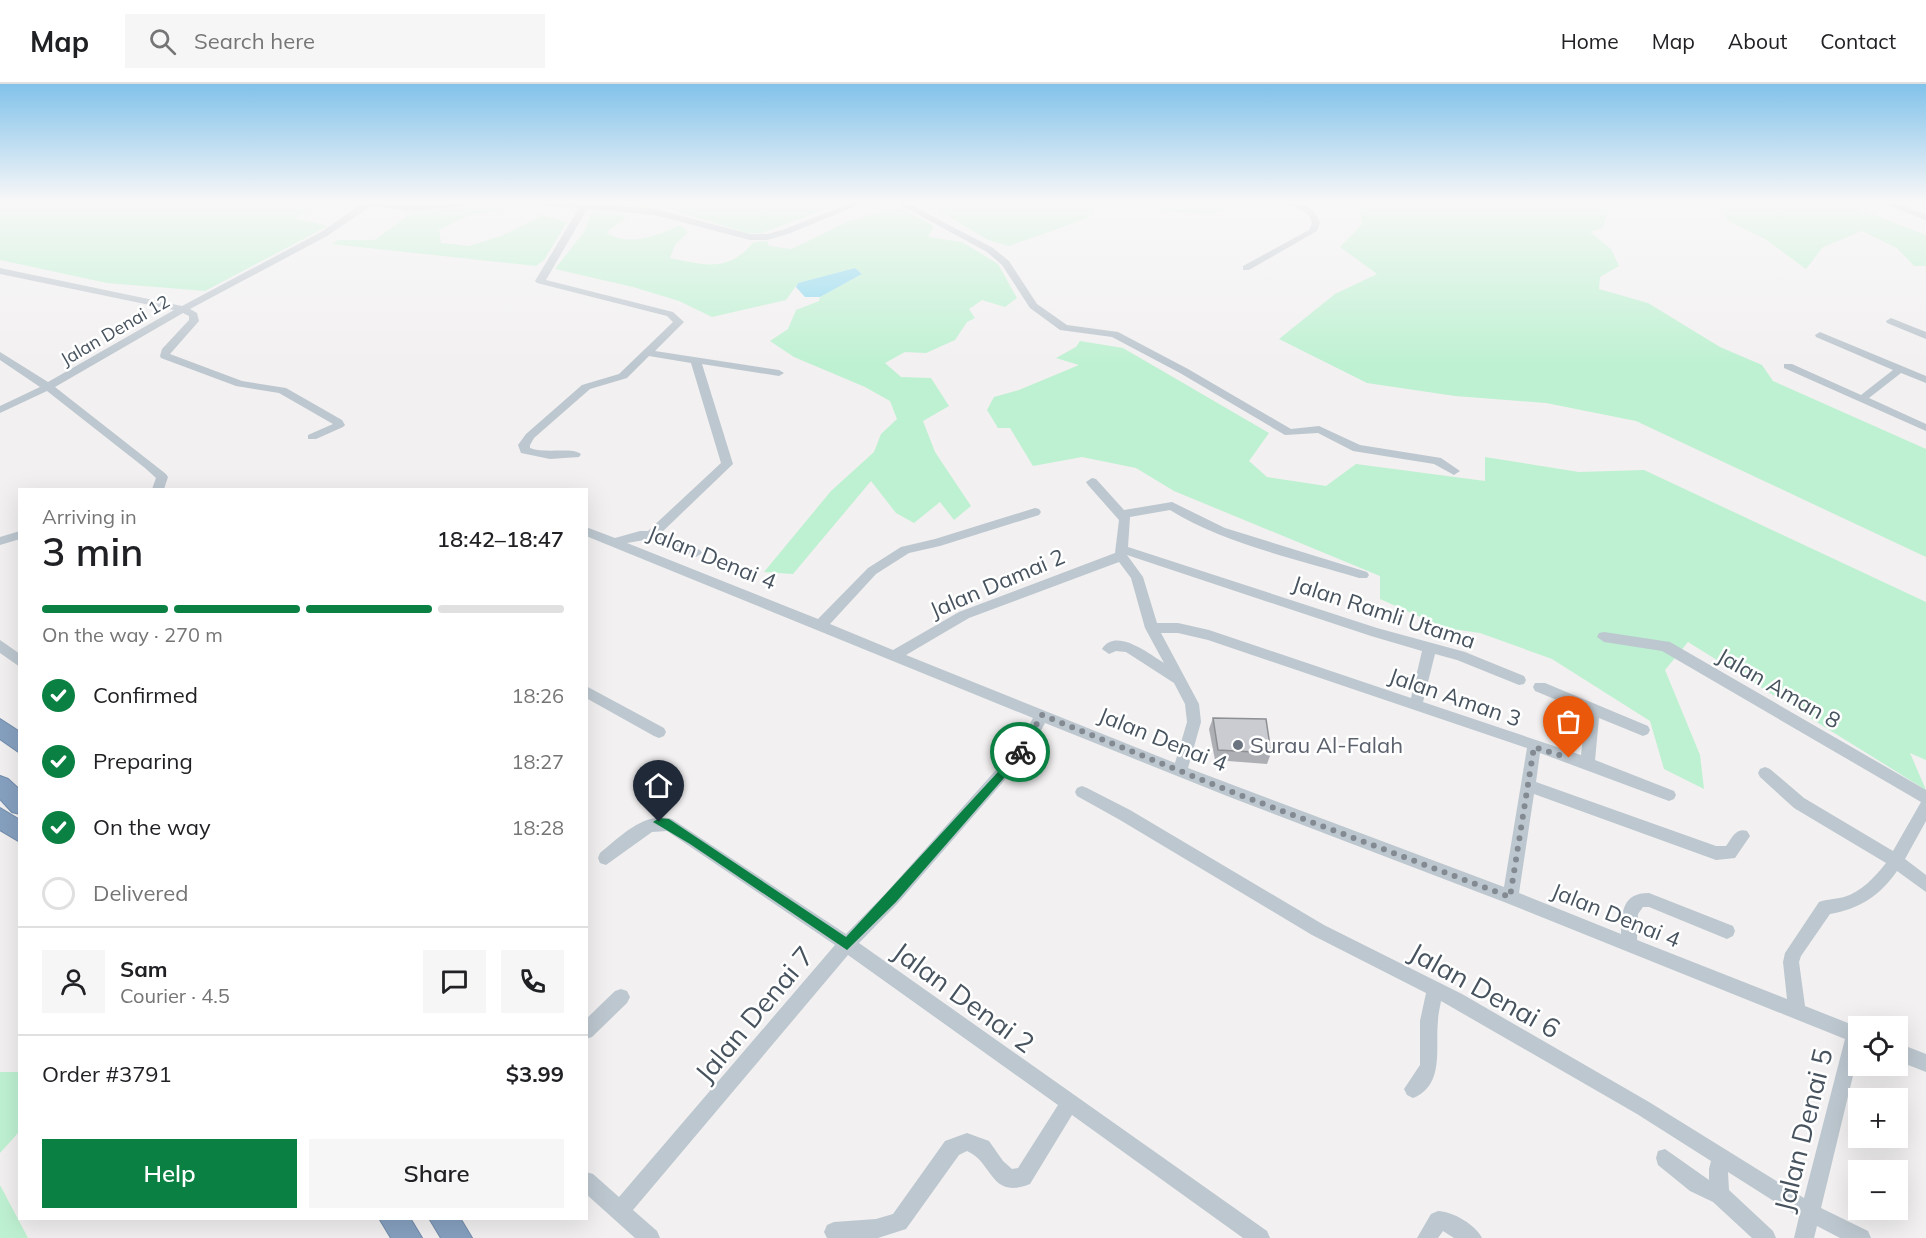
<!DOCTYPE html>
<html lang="en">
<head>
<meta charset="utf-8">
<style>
	:root { --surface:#fff; --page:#f6f6f6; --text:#202124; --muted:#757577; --line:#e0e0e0; --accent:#0b8043 }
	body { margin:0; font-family:Mulish,sans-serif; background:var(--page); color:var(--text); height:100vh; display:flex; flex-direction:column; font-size:22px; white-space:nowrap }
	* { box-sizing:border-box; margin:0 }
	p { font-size:20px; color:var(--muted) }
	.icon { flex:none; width:33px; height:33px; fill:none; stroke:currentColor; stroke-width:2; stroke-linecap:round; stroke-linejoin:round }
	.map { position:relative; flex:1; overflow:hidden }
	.drawer { position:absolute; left:18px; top:404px; width:570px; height:732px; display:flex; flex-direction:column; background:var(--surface); border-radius:0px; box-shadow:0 6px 24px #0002 }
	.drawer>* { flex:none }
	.buttons { position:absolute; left:1848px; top:932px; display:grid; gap:12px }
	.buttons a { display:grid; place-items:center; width:60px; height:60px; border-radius:0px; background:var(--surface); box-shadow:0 6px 24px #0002; font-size:30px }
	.pin { position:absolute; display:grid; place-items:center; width:51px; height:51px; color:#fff; margin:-62px -26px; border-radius:50% 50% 50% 0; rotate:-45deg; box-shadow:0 0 6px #0007 }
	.pin .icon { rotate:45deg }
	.courier { position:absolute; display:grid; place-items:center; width:60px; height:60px; margin:-30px; border:4px solid #0b8043; border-radius:50%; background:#fff; color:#222; box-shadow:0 2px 8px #0007 }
	.headline em { font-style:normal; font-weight:600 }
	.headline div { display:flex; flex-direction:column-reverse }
	.headline { display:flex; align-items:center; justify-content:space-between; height:102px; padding:0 24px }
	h1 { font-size:39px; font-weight:600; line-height:45px }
	.bar { display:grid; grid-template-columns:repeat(4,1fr); gap:9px 6px; align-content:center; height:72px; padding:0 24px }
	.bar i { height:8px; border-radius:4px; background:var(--line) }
	.bar .on { background:var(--accent) }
	.bar p { grid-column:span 4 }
	.line { display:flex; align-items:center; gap:15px; padding:0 24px; border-top:2px solid var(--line) }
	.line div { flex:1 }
	.round { display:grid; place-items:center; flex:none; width:63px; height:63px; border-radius:0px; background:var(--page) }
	ol { padding:0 24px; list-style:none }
	li { display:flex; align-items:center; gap:18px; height:66px }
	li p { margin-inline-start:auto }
	li .icon { padding:6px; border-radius:50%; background:var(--accent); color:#fff; stroke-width:4 }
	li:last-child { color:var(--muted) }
	li i { width:33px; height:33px; border:3px solid var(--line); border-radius:50% }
	.button { display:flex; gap:12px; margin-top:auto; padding:12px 24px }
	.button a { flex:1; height:69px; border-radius:0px; background:var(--accent); color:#fff; font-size:24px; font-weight:600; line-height:69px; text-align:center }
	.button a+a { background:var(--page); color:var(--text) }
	header { display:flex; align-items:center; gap:36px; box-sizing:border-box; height:84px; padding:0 30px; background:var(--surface); border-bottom:2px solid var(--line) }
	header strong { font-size:28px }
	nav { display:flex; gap:33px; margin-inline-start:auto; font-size:21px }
	.search { width:420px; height:54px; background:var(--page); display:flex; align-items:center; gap:15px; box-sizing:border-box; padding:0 21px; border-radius:0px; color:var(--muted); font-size:22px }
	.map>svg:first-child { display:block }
</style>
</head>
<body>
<header>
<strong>Map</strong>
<div class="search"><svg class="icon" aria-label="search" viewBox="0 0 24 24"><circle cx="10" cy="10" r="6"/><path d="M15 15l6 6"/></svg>Search here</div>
<nav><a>Home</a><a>Map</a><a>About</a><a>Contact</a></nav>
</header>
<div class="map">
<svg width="1926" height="1154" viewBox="0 0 1926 1154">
	<rect width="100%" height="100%" fill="#f2f0f0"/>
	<path fill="#bef1d2" d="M 0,119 L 320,119 L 295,134 L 328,142 L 205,207 L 107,199 L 0,176 Z
		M 500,119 L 511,121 L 500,127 L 468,132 L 439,146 L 441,159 L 469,162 L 501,152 L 543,131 L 567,138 L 544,176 L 536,182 L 331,160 L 339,156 L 375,156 L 415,126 Z
		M 583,119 L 843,119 L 762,149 L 747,149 L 668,125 Z
		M 926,119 L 1097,119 L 1088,134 L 1009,162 L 988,156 Z
		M 1131,119 L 1242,119 L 1244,120 L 1212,130 L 1167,128 Z
		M 1358,119 L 1616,119 L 1609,124 L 1603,144 L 1590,148 L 1611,165 L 1619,182 L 1600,193 L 1599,205 L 1648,219 L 1720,263 L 1762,281 L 1773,297 L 1926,365 L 1926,473 L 1636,337 L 1546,319 L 1455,312 L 1367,299 L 1279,255 L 1335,210 L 1377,190 L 1340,163 L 1362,140 Z
		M 1717,119 L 1844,119 L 1926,151 L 1926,182 L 1914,182 L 1897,164 L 1862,147 L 1823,163 L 1806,185 L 1765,155 L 1728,137 Z
		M 900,123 L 934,142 L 928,153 L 962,158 L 998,180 L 1017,214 L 1005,223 L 982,216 L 969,225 L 975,234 L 967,238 L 955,256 L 926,269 L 905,268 L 885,279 L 901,293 L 931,294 L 949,322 L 923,337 L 935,368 L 971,422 L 954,436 L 940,418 L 914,439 L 896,429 L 871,397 L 793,490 L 764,488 L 831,407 L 874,368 L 881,350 L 897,335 L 890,317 L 865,303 L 794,273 L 770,257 L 788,245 L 796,226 L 819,217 L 820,213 L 862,190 L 855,184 L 798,199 L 786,216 L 712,233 L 679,217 L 633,203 L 555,185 L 584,148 L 591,129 L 599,126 L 626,130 L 624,136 L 606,148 C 627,164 659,151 680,141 L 688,148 L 675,161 L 670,174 C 706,181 727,189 754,158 L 767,157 L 769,162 L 792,165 L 849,137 Z
		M 1080,257 L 1123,264 L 1269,349 L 1249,377 L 1267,393 L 1326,402 L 1356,380 L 1485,397 L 1485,373 L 1579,388 L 1644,386 L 1926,518 L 1926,676 L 1910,669 L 1926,706 L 1688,558 L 1665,586 L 1700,671 L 1704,705 L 1664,685 L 1650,637 L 1552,575 L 1480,549 L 1445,544 L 1380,515 L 1380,492 L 1174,407 L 1136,384 L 1082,373 L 1033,382 L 1010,344 L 998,344 L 987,326 L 994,313 L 1019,306 L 1079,281 L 1056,274 L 1076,263 Z
		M 0,988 L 20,988 L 19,1048 L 0,1069 Z
		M 0,1101 L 28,1154 L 0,1154 Z"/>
	<path fill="#8ad8ee" d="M 855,184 L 862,190 L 820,213 L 805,213 L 796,203 L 798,199 Z"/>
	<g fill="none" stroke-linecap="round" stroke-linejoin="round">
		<g stroke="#728cac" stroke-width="2">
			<path id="highway" d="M 0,635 L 20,648 L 20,669 L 0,655 Z
				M 0,692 L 8,695 L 20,706 L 20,730 L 12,728 L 0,715 Z
				M 0,724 L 20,736 L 20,758 L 0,746 Z
				M 379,1134 L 410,1134 L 422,1154 L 391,1154 Z
				M 429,1134 L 460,1134 L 472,1154 L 441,1154 Z"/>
		</g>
		<path fill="#bdc7cf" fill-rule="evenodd" d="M 363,119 L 408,121 L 471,119 L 467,122 L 408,127 L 371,122 L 327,152 L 190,225 L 197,229 L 199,237 L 170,270 L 242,297 L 286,304 L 342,336 L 345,341 L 343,343 L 316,355 L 308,355 L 308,351 L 333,340 L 279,309 L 236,302 L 161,274 L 160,272 L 162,265 L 189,236 L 189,232 L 183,229 L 55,303 L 166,390 L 168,393 L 164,405 L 152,405 L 156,394 L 145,384 L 47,307 L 0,329 L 0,322 L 40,303 L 0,276 L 0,268 L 48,298 L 174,226 L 0,190 L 0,184 L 182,222 L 321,148 Z
			M 540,119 L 585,119 L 655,125 L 750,150 L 767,150 L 782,146 L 852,119 L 863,119 L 788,150 L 767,156 L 750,156 L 655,131 L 587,125 L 546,196 L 673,228 L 684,238 L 655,267 L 779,286 L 784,289 L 779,292 L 702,280 L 733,380 L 660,450 L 700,466 L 702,469 L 696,473 L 650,455 L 627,459 L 818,535 L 868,484 L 901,463 L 935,455 L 1035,424 L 1039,425 L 1041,428 L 1039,431 L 940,462 L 909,469 L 876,490 L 830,540 L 893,566 L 959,528 L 1115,469 L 1119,436 L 1088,401 L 1086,398 L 1092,394 L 1096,395 L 1124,426 L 1172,418 L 1225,444 L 1367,488 L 1369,491 L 1367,494 L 1359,494 C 1298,475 1224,460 1170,426 L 1130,433 L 1128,463 L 1377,544 L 1465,568 L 1524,592 L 1526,596 L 1524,600 L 1519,601 L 1457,576 L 1435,570 L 1423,618 L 1581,671 L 1586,628 L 1535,607 L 1533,603 L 1535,599 L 1545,599 L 1648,642 L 1650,646 L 1648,650 L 1643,652 L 1599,634 L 1595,676 L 1674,707 L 1676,711 L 1674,715 L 1669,717 L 1540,669 L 1536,698 L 1716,762 L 1726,762 C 1732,754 1736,743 1747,747 L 1750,752 L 1735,774 L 1716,776 L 1534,710 L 1519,809 L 1621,850 C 1622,828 1622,809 1649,809 L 1733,842 L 1735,847 L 1733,852 L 1727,855 L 1649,823 L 1643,823 L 1638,830 L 1637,856 L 1787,915 L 1783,878 L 1785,869 L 1819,818 C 1827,815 1836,815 1844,813 C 1861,808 1875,793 1886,779 L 1794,724 L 1760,693 L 1758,689 L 1760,685 L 1765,683 L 1770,685 L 1804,714 L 1893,767 L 1921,718 L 1662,567 L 1604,558 L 1597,553 L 1599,549 L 1604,548 L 1670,558 L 1926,706 L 1926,737 L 1905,775 L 1926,791 L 1926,808 L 1897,787 C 1880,812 1859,825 1830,830 L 1801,872 L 1799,878 L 1805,922 L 1858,943 L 1858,971 L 1821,1124 L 1868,1147 L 1871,1154 L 1840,1154 L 1817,1142 L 1814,1154 L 1794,1154 L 1799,1133 L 1728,1088 L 1729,1106 L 1773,1147 L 1776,1154 L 1752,1154 L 1713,1118 L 1690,1107 L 1658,1081 L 1656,1074 L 1658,1067 L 1665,1065 L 1709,1096 L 1709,1085 L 1711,1077 L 1637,1030 L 1441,917 C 1440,924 1438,930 1438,937 C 1435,964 1445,1001 1413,1014 L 1407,1011 L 1404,1005 L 1420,981 L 1420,937 L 1426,909 L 1312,851 L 1120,736 L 1077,712 L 1075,708 L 1077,704 L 1082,702 L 1087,704 L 1130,726 L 1324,841 L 1462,910 L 1649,1018 L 1804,1114 L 1845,955 L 1504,818 L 1227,712 L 1045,639 L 1030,667 L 898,819 L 859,859 L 1267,1147 L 1270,1154 L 1243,1154 L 1072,1031 L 1030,1100 C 990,1116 993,1078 967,1067 L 959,1071 L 906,1145 L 878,1154 L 827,1154 L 824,1148 L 827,1141 L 834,1138 L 876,1135 L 893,1130 L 945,1057 L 967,1049 L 989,1057 L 1003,1077 L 1012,1085 L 1018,1084 L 1058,1021 L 848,871 L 633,1126 L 657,1147 L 660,1154 L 635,1154 L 586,1110 L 586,1088 L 593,1090 L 619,1113 L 835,861 L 667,747 L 652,748 L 606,781 L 600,779 L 598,774 L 600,769 C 620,753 644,727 672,735 L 846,850 L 886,809 L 1020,659 L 1033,634 L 586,452 L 586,443 L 615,454 L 640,447 L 648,447 L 721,379 L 691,279 L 649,272 L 627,294 L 590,305 L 534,354 L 530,361 L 530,364 C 545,370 572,363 581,370 L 579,373 L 550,375 L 521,369 L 518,361 L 526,350 L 582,301 L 619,290 L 673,238 L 667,232 L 537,199 L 535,197 L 579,124 L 544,122 ZM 1127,471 L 1371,552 L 1422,567 L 1411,614 L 1209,546 L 1178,539 L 1157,539 L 1143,493 ZM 1119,478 L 1131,494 L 1145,544 L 1164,579 C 1149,570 1116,543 1102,565 L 1109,570 L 1116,567 L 1126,568 L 1174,599 L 1185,620 L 1187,638 L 1175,679 L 906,571 L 969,534 ZM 1161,549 L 1178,549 L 1208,556 L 1527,664 L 1504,803 L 1188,684 L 1201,638 L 1199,620 Z
			M 897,119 L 907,119 L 993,164 L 1009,177 L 1037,220 L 1067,241 L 1118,248 L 1188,285 L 1291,345 L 1319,342 L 1360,361 L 1441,374 L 1460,387 L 1454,391 L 1434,380 L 1353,367 L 1318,349 L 1285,351 L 1180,289 L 1112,253 L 1060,246 L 1030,224 L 1002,181 L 987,168 Z
			M 1289,119 C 1304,119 1316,125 1320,139 L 1317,147 L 1249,186 L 1243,186 L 1243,182 L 1309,146 L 1312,139 L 1309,131 Z
			M 1881,119 L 1893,119 L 1926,130 L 1926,136 Z
			M 1891,234 L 1926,248 L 1926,255 L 1887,239 L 1886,237 Z
			M 1820,248 L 1926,292 L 1926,299 L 1901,289 L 1869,314 L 1926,340 L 1926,347 L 1784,284 L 1784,280 L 1792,280 L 1861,311 L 1893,286 L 1816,253 L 1815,251 Z
			M 20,447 L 20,455 L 0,461 L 0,453 Z
			M 0,556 L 20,570 L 20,583 L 0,569 Z
			M 586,602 L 664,644 L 666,648 L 664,652 L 659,654 L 654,652 L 586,614 Z
			M 621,905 L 627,907 L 630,913 L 627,919 L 592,953 L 586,955 L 586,935 L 615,907 Z
			M 1898,959 L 1926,970 L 1926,988 L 1898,977 Z
			M 1438,1127 C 1452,1127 1476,1141 1482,1154 L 1454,1154 L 1443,1147 L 1438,1154 L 1417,1154 L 1431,1130 Z"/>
		<use href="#highway" fill="#86a1c0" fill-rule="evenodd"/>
	</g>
	<path fill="#aeafb5" d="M 1213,634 L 1271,669 L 1267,680 L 1215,676 L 1209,645 Z"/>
	<path fill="#caccd2" stroke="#8d8f93" stroke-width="1.5" d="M 1213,634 L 1266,635 L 1271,669 L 1218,666 Z"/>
	<linearGradient id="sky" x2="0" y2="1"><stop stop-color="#82c2ea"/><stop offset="0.42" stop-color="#f9f8f8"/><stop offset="1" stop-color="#f9f8f8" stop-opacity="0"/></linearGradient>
	<rect width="1926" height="280" fill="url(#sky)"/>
	<path fill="#0b8043" d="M 1020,664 L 1024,665 L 1024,671 L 896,818 L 847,866 L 690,760 L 653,738 L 659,734 L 669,735 L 846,853 Z"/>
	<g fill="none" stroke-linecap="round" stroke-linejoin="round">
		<path stroke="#838a91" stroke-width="6" stroke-dasharray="0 10.8" d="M 1020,668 L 1042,631 L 1232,708 L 1510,813 L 1534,663 L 1569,674"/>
	</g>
	<circle fill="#6b7280" stroke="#fff" stroke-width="2" cx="1238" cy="661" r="6"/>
	<g text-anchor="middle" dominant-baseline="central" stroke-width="5" stroke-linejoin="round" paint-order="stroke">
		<g font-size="18" fill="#47535e" stroke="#fff">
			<text transform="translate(115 246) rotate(-30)">Jalan Denai 12</text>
		</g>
		<g font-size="22" fill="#47535e" stroke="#fff">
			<text transform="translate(712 473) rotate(22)">Jalan Denai 4</text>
			<text transform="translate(997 499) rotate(-23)">Jalan Damai 2</text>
			<text transform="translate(1384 528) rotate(18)">Jalan Ramli Utama</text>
			<text transform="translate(1779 604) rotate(30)">Jalan Aman 8</text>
			<text transform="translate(1455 613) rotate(19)">Jalan Aman 3</text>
			<text transform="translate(1163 655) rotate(22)">Jalan Denai 4</text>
			<text transform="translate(1616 831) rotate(22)">Jalan Denai 4</text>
		</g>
		<g font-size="22" fill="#5b616d" stroke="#fff" text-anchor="start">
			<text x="1250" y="661">Surau Al-Falah</text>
		</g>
		<g font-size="27" fill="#47535e" stroke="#fff">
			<text transform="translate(1485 906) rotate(29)">Jalan Denai 6</text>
			<text transform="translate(964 913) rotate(36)">Jalan Denai 2</text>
			<text transform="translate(754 930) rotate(-50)">Jalan Denai 7</text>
			<text transform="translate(1803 1046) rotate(-76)">Jalan Denai 5</text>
		</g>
	</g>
</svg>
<div class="buttons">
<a><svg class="icon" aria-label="locate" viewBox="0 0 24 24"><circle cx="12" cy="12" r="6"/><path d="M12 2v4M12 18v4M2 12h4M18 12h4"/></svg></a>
<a>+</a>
<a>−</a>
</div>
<div class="pin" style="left:1569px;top:674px;background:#ea580c"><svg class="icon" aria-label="bag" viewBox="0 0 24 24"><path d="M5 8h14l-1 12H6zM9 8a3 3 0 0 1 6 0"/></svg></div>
<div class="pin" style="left:659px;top:738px;background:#1f2937"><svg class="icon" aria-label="home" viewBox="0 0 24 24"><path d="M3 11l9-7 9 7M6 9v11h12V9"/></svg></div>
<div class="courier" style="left:1020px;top:668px"><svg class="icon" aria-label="bike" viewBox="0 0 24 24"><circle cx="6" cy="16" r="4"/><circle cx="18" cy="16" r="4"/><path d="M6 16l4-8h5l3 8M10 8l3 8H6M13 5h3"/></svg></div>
<section class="drawer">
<div class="headline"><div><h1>3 min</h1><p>Arriving in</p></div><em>18:42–18:47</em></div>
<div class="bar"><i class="on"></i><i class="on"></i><i class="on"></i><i></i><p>On the way · 270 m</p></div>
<ol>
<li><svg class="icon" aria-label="check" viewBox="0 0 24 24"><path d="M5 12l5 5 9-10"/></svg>Confirmed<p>18:26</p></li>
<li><svg class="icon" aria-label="check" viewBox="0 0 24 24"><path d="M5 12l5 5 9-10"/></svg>Preparing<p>18:27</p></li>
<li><svg class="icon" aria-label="check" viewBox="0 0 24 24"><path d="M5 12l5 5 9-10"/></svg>On the way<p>18:28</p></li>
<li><i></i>Delivered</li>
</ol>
<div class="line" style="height:108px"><a class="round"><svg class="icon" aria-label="person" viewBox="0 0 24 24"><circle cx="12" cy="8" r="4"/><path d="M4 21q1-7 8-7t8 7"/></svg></a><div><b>Sam</b><p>Courier · 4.5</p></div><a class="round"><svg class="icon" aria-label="chat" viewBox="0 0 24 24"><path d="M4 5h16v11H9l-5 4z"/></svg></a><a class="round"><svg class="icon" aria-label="phone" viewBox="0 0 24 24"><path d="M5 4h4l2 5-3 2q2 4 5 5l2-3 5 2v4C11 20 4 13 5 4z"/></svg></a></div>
<div class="line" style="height:78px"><div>Order #3791</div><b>$3.99</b></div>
<div class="button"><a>Help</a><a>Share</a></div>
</section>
</div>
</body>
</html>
